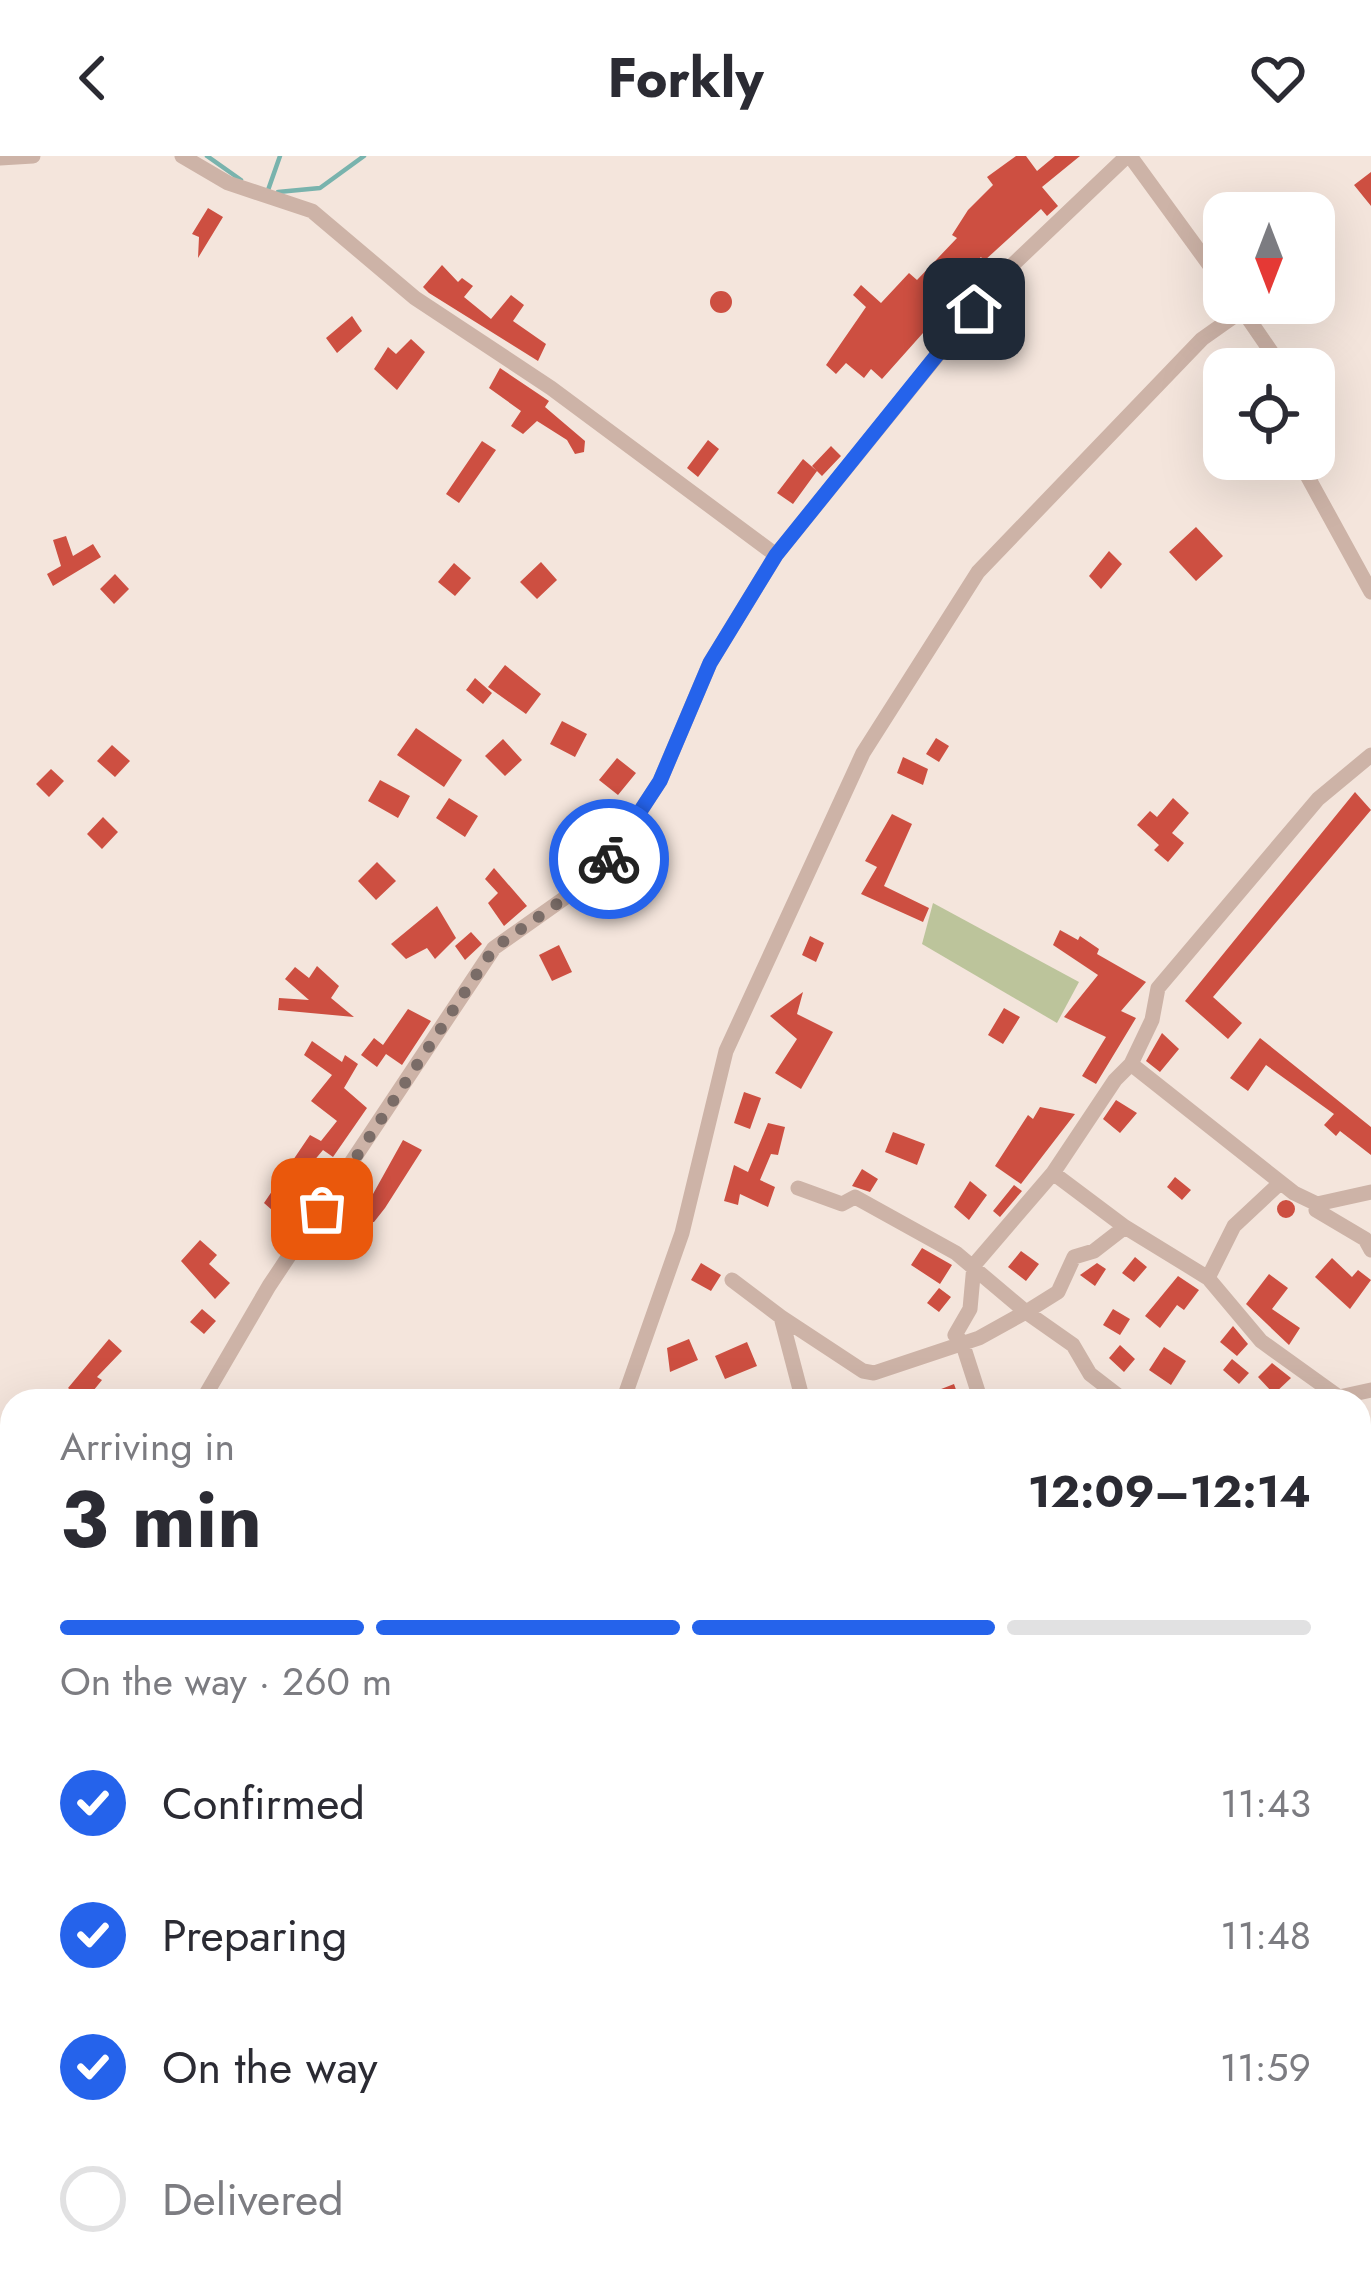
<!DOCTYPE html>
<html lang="en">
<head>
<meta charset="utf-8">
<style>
	:root { --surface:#fff; --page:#f7f7f7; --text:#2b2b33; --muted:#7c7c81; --line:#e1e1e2; --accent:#2563eb }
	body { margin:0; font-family:Jost,sans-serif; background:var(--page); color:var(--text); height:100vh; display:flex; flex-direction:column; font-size:45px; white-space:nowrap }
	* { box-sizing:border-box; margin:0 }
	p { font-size:39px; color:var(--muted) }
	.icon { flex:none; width:66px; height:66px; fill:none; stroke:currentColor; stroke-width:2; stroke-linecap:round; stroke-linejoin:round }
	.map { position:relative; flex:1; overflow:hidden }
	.panel { position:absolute; left:0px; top:1233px; width:1371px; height:900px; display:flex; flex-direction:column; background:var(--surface); border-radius:36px 36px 0 0; box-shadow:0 12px 48px #0002 }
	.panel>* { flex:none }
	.needle { width:78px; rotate:180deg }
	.fabs { position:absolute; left:1203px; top:36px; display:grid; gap:24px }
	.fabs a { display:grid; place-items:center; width:132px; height:132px; border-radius:24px; background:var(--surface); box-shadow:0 12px 48px #0002; font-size:60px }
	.pin { position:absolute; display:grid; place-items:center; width:102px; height:102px; color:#fff; margin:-51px; border-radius:24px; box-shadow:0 6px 18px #0006 }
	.courier { position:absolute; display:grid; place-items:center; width:120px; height:120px; margin:-60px; border:9px solid #2563eb; border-radius:50%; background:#fff; color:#222; box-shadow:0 3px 15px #0007 }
	.head em { font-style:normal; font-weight:700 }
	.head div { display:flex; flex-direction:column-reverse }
	.head { display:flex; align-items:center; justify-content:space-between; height:204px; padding:0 60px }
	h1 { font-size:78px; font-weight:700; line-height:90px }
	.bar { display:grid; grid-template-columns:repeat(4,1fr); gap:18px 12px; align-content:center; height:144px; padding:0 60px }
	.bar i { height:15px; border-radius:9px; background:var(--line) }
	.bar .on { background:var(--accent) }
	.bar p { grid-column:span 4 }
	ol { padding:0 60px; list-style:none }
	li { display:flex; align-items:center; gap:36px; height:132px }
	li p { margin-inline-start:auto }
	li .icon { padding:12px; border-radius:50%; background:var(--accent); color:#fff; stroke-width:4 }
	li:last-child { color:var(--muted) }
	li i { width:66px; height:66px; border:6px solid var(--line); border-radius:50% }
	header { display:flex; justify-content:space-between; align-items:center; height:156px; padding:0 60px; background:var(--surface); font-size:54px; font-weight:700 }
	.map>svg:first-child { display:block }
</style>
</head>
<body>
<header><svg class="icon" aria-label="back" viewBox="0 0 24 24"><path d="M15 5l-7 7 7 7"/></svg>Forkly<svg class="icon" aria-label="heart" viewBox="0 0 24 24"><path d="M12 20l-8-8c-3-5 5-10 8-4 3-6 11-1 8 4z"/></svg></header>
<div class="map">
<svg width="1371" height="2133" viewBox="0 0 1371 2133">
	<rect width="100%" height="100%" fill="#f4e5dc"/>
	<path fill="#bcc49b" d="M 933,747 L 1079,826 L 1057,867 L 922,788 Z"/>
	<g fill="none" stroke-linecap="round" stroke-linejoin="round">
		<path stroke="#79b3ad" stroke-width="4.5" d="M 207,0 L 241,24
			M 278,36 L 320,32 L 364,0
			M 267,37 L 280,0"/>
	</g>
	<path fill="#cd4f41" d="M 1016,0 L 1026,0 L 1037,15 L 1055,0 L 1080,0 L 1042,31 L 1058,50 L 1047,60 L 1041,53 L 984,105 L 981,101 L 941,142 L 951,150 L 934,174 L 923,177 L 882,223 L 871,213 L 864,222 L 846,207 L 836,218 L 826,209 L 866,151 L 853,139 L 861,129 L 881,147 L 909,117 L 917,124 L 957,82 L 952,79 L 968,54 L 993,29 L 987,21 Z
		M 1371,16 L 1371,50 L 1354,29 Z
		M 208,52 L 223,61 L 198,102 L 199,81 L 192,78 Z
		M 442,109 L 458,126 L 462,122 L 473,130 L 464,141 L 491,163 L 511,139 L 524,149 L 513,165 L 546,188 L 538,205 L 429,137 L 423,131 Z
		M710 146a11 11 0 1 1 22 0a11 11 0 1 1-22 0Z
		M 352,160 L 362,175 L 337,197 L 326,182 Z
		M 411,183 L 425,196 L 397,234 L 374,213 L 388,191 L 396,198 Z
		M 500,212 L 549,245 L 545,251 L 585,285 L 584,296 L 575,298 L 567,284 L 537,265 L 523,278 L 511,270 L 521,255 L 489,232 Z
		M 708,284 L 719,293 L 698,321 L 687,312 Z
		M 482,285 L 496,294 L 459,347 L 446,338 Z
		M 831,290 L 841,300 L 822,320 L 812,310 Z
		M 803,303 L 817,315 L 793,348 L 777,337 Z
		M 1196,371 L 1223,400 L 1196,425 L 1169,396 Z
		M 66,380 L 73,400 L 93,388 L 101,401 L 53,430 L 47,418 L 61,410 L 53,384 Z
		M 1109,395 L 1122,408 L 1101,433 L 1089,420 Z
		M 541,406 L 557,424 L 537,443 L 520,426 Z
		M 454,407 L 471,422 L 455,440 L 438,426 Z
		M 115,418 L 129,433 L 114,448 L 100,433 Z
		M 505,509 L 541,538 L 526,558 L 488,531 Z
		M 475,522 L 492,537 L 483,548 L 466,534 Z
		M 562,565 L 587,578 L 575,601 L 550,588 Z
		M 416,572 L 462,604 L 444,631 L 397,599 Z
		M 936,582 L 949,590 L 939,606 L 926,598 Z
		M 503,583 L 522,604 L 505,620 L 485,600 Z
		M 112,589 L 130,605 L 115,621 L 97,605 Z
		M 903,601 L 928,613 L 923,629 L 897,617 Z
		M 617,602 L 636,617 L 618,639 L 599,624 Z
		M 51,613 L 64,625 L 49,641 L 36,628 Z
		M 380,624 L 410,640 L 398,662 L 368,645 Z
		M 1355,636 L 1371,654 L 1213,841 L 1242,867 L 1228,883 L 1185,845 Z
		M 449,642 L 478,660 L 465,681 L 436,662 Z
		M 1173,642 L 1189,657 L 1172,677 L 1184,687 L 1168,706 L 1154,694 L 1159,689 L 1137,669 L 1150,655 L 1157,661 Z
		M 892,658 L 912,668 L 884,730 L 929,752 L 923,766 L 861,738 L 877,711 L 865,705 Z
		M 103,661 L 118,676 L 102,693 L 87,678 Z
		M 377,706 L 396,725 L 376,744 L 358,725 Z
		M 494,712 L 527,750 L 504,770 L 488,747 L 498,737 L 485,723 Z
		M 437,750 L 456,782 L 435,803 L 427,792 L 406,803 L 391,788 Z
		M 1060,774 L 1078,784 L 1080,780 L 1099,793 L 1097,798 L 1146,826 L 1121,855 L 1136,862 L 1096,928 L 1082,920 L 1106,881 L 1064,861 L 1098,819 L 1053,789 Z
		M 471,776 L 482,788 L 465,804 L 455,790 Z
		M 810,780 L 824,787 L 816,806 L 802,799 Z
		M 559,789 L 572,816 L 552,825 L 539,799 Z
		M 317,810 L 339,830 L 331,842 L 354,861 L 278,854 L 279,842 L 309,844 L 285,823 L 295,811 L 309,822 Z
		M 803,836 L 797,858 L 833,876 L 801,933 L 775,917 L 797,883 L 770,860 Z
		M 1004,852 L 1020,861 L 1003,888 L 988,879 Z
		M 408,853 L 431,865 L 402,909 L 386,898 L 377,911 L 361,899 L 374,882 L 383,889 Z
		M 1162,877 L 1179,893 L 1160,916 L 1146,905 Z
		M 1260,882 L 1371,971 L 1371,999 L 1340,975 L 1336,980 L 1324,969 L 1334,958 L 1266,909 L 1248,935 L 1230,922 Z
		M 312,885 L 342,906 L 345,899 L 358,908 L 344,932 L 367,952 L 333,1001 L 323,994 L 292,1031 L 298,1037 L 281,1062 L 264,1047 L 310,979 L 321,985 L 337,965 L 311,945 L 332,919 L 304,899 Z
		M 744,936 L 761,942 L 750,973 L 734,967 Z
		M 1116,944 L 1137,957 L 1120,977 L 1103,963 Z
		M 1040,951 L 1075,958 L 1021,1028 L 995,1010 L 1028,959 L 1033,963 Z
		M 768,967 L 785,971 L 778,999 L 771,998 L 760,1024 L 775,1031 L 768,1051 L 740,1038 L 738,1049 L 724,1045 L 734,1009 L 748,1016 Z
		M 893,976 L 925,988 L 917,1009 L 885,996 Z
		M 403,984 L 422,994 L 385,1052 L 374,1066 L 342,1068 L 341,1055 L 355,1028 L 373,1038 Z
		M 862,1013 L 878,1023 L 870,1036 L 852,1030 Z
		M 1175,1021 L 1191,1034 L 1182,1044 L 1167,1031 Z
		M 970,1025 L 987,1039 L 969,1064 L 954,1051 Z
		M 1014,1029 L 1022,1035 L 1000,1061 L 993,1055 Z
		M1277 1053a9 9 0 1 1 18 0a9 9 0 1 1-18 0Z
		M 200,1084 L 217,1099 L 209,1108 L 230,1127 L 215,1143 L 181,1105 Z
		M 922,1092 L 952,1109 L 940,1128 L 911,1109 Z
		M 1021,1095 L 1039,1108 L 1026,1125 L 1008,1111 Z
		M 1135,1101 L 1147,1111 L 1134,1126 L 1122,1117 Z
		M 1332,1102 L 1352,1121 L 1358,1114 L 1371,1124 L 1350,1153 L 1315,1121 Z
		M 701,1107 L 721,1119 L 711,1135 L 691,1124 Z
		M 1097,1107 L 1106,1113 L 1095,1130 L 1080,1119 Z
		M 1269,1118 L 1288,1132 L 1272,1153 L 1300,1172 L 1289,1189 L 1246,1148 Z
		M 1178,1120 L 1199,1134 L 1184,1154 L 1177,1149 L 1160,1172 L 1145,1160 Z
		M 939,1132 L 951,1141 L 939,1156 L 927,1147 Z
		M 202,1153 L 216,1165 L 204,1178 L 190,1166 Z
		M 1113,1153 L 1130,1163 L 1120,1179 L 1103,1169 Z
		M 1233,1170 L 1248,1188 L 1237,1200 L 1220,1186 Z
		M 109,1183 L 122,1195 L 97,1221 L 102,1224 L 85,1245 L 68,1232 Z
		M 689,1183 L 698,1204 L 670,1216 L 667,1192 Z
		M 747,1186 L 757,1210 L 725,1223 L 715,1200 Z
		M 1120,1189 L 1135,1203 L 1124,1216 L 1109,1202 Z
		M 1164,1191 L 1186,1205 L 1171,1229 L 1149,1214 Z
		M 1232,1203 L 1249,1217 L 1239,1228 L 1223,1214 Z
		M 1272,1207 L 1291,1222 L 1274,1238 L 1258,1221 Z
		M 954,1228 L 960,1245 L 913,1245 L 913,1244 Z"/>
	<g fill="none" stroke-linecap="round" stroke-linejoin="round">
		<path stroke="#b99d91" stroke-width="3" stroke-dasharray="6 6" stroke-linecap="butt" d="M 1359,1390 L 1371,1384"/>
		<path stroke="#cdb3a7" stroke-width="15" d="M 182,0 L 228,27 L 312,55 L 415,142 L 551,232 L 776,399 L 710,507 L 660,625 L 600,717 L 494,792 L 269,1130 L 202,1245
			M 1130,0 L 1224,129
			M 0,2 L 33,0
			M 1239,149 L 1272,197 L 1276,213
			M 1298,303 L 1371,436
			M 776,399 L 1003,118 L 1127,0
			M 1131,908 L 1294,1037 L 1317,1048 L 1371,1036
			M 1053,1017 L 1125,1071 L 1208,1122
			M 1280,1027 L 1234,1070 L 1208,1122 L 1261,1185 L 1339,1241 L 1371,1234
			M 1317,1048 L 1316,1054 L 1365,1083 L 1371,1094
			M 1125,1071 L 1094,1095 L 1074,1101 L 1058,1136 L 1026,1156 L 1073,1189 L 1090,1218 L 1125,1245
			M 732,1124 L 781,1161 L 803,1245
			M 781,1161 L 863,1215 L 874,1217 L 979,1182 L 1026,1156 L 956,1097 L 855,1041 L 842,1048 L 798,1032
			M 623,1245 L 682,1077 L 726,895 L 863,597 L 978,416 L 1202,183 L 1243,154
			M 981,1245 L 962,1186 L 955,1179 L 970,1153 L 974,1109 L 1053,1017 L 1115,924 L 1131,908 L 1152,864 L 1158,832 L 1318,643 L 1371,599
			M 0,1516 L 12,1507
			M 1359,1542 L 1371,1537
			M 1359,1565 L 1371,1589
			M 1359,1722 L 1371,1756
			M 1359,2013 L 1371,2008
			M 882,2121 L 888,2133
			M 975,2121 L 981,2133
			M 1336,2121 L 1341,2133
			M 380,2133 L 383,2121
			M 1130,2133 L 1154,2121"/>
	</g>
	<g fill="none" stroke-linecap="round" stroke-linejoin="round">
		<path stroke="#7a6c67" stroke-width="12" stroke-dasharray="0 21.6" d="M 322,1053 L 494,792 L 601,717 L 609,703"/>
		<path stroke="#2563eb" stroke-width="15" d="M 609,703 L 660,625 L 710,507 L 776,399 L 974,153"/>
	</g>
</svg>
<div class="fabs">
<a><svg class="needle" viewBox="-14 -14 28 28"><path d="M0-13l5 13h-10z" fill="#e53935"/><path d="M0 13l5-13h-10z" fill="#7c7c81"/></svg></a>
<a><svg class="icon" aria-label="locate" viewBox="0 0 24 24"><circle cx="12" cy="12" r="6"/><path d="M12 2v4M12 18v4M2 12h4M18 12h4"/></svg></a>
</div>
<div class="pin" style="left:322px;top:1053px;background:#ea580c"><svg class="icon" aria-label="bag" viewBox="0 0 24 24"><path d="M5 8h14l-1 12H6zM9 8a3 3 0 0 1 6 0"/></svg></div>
<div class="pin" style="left:974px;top:153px;background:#1f2937"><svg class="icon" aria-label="home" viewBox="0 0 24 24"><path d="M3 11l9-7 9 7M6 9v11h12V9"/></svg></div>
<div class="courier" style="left:609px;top:703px"><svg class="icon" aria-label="bike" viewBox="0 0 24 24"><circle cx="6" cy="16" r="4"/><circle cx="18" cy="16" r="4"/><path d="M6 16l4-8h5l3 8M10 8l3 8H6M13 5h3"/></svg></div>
<section class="panel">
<div class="head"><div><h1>3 min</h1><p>Arriving in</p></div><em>12:09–12:14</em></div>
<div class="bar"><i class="on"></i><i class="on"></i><i class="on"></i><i></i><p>On the way · 260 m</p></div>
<ol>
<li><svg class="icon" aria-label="check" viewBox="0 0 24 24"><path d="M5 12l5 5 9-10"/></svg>Confirmed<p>11:43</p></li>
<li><svg class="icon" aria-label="check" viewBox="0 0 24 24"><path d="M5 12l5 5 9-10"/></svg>Preparing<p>11:48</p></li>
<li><svg class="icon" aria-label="check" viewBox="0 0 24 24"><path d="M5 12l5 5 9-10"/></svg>On the way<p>11:59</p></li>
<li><i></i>Delivered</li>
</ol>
</section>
</div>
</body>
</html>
